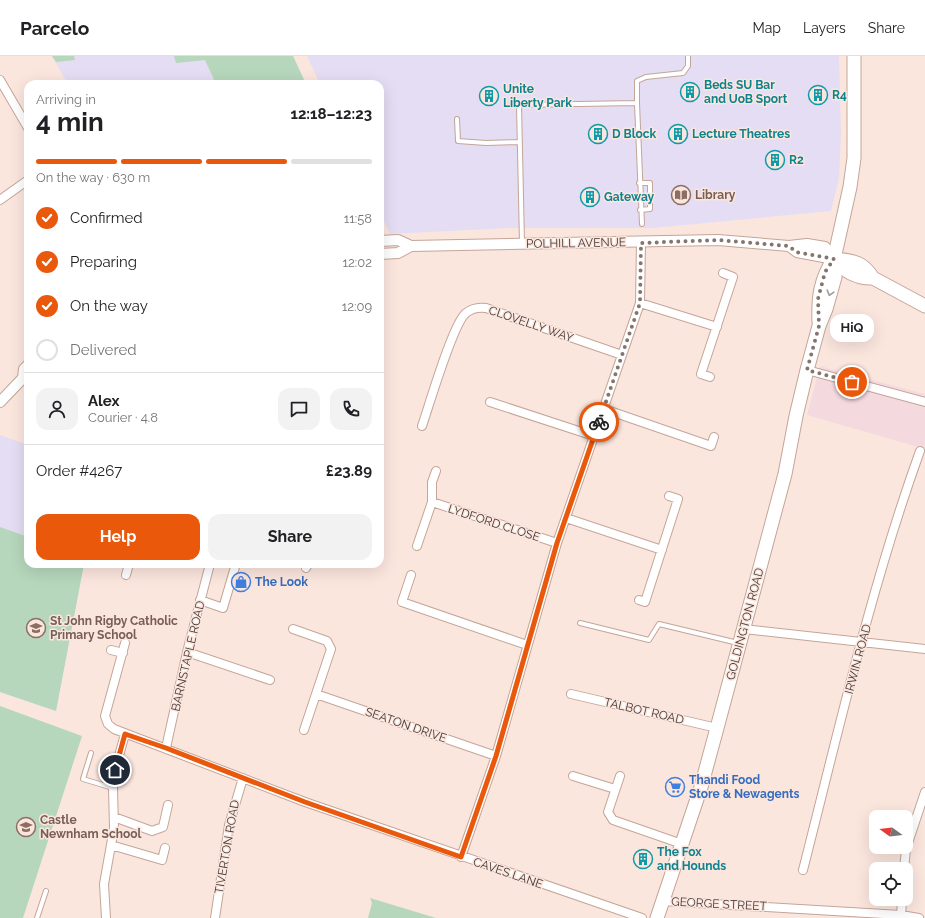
<!DOCTYPE html>
<html lang="en">
<head>
<meta charset="utf-8">
<style>
	:root { --surface:#fff; --page:#f2f2f2; --text:#202124; --muted:#757577; --line:#e0e0e0; --accent:#ea580c }
	body { margin:0; font-family:Raleway,sans-serif; background:var(--page); color:var(--text); height:100vh; display:flex; flex-direction:column; font-size:15px; white-space:nowrap }
	* { box-sizing:border-box; margin:0 }
	p { font-size:13px; color:var(--muted) }
	.icon { flex:none; width:22px; height:22px; fill:none; stroke:currentColor; stroke-width:2; stroke-linecap:round; stroke-linejoin:round }
	.map { position:relative; flex:1; overflow:hidden }
	.side { position:absolute; left:24px; top:24px; width:360px; height:488px; display:flex; flex-direction:column; background:var(--surface); border-radius:12px; box-shadow:0 4px 16px #0002 }
	.side>* { flex:none }
	.needle { width:26px; rotate:285deg }
	.controls { position:absolute; left:869px; top:754px; display:grid; gap:8px }
	.controls a { display:grid; place-items:center; width:44px; height:44px; border-radius:8px; background:var(--surface); box-shadow:0 4px 16px #0002; font-size:20px }
	.pin { position:absolute; display:grid; place-items:center; width:34px; height:34px; color:#fff; margin:-17px; border:2px solid #fff; border-radius:50%; box-shadow:0 1px 4px #0007 }
	.courier { position:absolute; display:grid; place-items:center; width:40px; height:40px; margin:-20px; border:3px solid #ea580c; border-radius:50%; background:#fff; color:#222; box-shadow:0 1px 5px #0007 }
	.bubble { position:absolute; height:28px; border-radius:12px; background:var(--surface); box-shadow:0 4px 16px #0002; font-size:13px; font-weight:700; line-height:28px; text-align:center }
	.overview em { font-style:normal; font-weight:700 }
	.overview div { display:flex; flex-direction:column-reverse }
	.overview { display:flex; align-items:center; justify-content:space-between; height:68px; padding:0 12px }
	h1 { font-size:26px; font-weight:700; line-height:30px }
	.bar { display:grid; grid-template-columns:repeat(4,1fr); gap:6px 4px; align-content:center; height:48px; padding:0 12px }
	.bar i { height:5px; border-radius:3px; background:var(--line) }
	.bar .selected { background:var(--accent) }
	.bar p { grid-column:span 4 }
	.line { display:flex; align-items:center; gap:10px; padding:0 12px; border-top:1px solid var(--line) }
	.line div { flex:1 }
	.round { display:grid; place-items:center; flex:none; width:42px; height:42px; border-radius:12px; background:var(--page) }
	ol { padding:0 12px; list-style:none }
	li { display:flex; align-items:center; gap:12px; height:44px }
	li p { margin-inline-start:auto }
	li .icon { padding:4px; border-radius:50%; background:var(--accent); color:#fff; stroke-width:4 }
	li:last-child { color:var(--muted) }
	li i { width:22px; height:22px; border:2px solid var(--line); border-radius:50% }
	.cta { display:flex; gap:8px; margin-top:auto; padding:8px 12px }
	.cta a { flex:1; height:46px; border-radius:12px; background:var(--accent); color:#fff; font-size:16px; font-weight:700; line-height:46px; text-align:center }
	.cta a+a { background:var(--page); color:var(--text) }
	header { display:flex; align-items:center; gap:24px; box-sizing:border-box; height:56px; padding:0 20px; background:var(--surface); border-bottom:1px solid var(--line) }
	header strong { font-size:19px }
	nav { display:flex; gap:22px; margin-inline-start:auto; font-size:14px }
	.map>svg:first-child { display:block }
</style>
</head>
<body>
<header>
<strong>Parcelo</strong>
<nav><a>Map</a><a>Layers</a><a>Share</a></nav>
</header>
<div class="map">
<svg width="925" height="862" viewBox="0 0 925 862">
	<rect width="100%" height="100%" fill="#fbe6de"/>
	<path fill="#f4dadf" d="M 820,310 L 925,338 L 925,393 L 807,359 Z"/>
	<path fill="#e4ddf3" d="M 52,0 L 293,0 L 306,28 L 68,28 Z
		M 307,0 L 839,0 L 841,77 L 839,122 L 831,155 L 653,172 L 508,172 L 390,178 L 380,157 L 380,28 L 320,28 Z
		M 0,379 L 28,389 L 28,508 L 84,508 L 56,655 L 0,636 Z"/>
	<path fill="#b6d7bc" d="M 52,0 L 74,0 L 75,4 L 56,6 Z
		M 174,0 L 293,0 L 306,28 L 216,28 L 205,4 L 176,7 Z
		M 0,471 L 28,481 L 28,508 L 84,508 L 56,655 L 0,636 Z
		M 0,650 L 82,680 L 23,862 L 0,862 Z
		M 370,842 L 436,862 L 368,862 L 372,847 Z"/>
	<g fill="none" stroke-linecap="round" stroke-linejoin="round">
		<g stroke="#c4a598" stroke-width="6">
			<path id="service" d="M 637,47 L 637,25 L 646,21 L 683,17 L 688,10 L 688,0
				M 457,63 L 458,85 L 486,87 L 520,86
				M 639,127 L 650,127 L 650,153 L 640,154
				M 522,187 L 519,49 L 637,47 L 642,168
				M 580,567 L 649,584 L 659,568 L 738,587
				M 91,697 L 83,723 L 113,732
				M 37,862 L 46,835"/>
		</g>
		<g stroke="#c4a598" stroke-width="10">
			<path id="minor" d="M 0,24 L 28,72
				M 0,144 L 28,124
				M 640,247 L 717,271
				M 807,314 L 925,346
				M 710,321 L 701,318 L 733,221 L 723,217
				M 490,346 L 594,380
				M 604,353 L 711,390 L 714,381
				M 422,370 C 429,350 453,267 466,257 C 472,252 479,251 486,252 L 622,299
				M 432,446 L 557,487
				M 566,462 L 662,494
				M 417,490 L 432,446 L 432,426 L 436,415
				M 306,512 L 308,508
				M 126,519 L 129,508
				M 411,519 L 402,546 L 527,589
				M 200,544 L 223,552 L 235,511
				M 639,544 L 645,546 L 678,443 L 669,440
				M 293,573 L 327,585 L 331,593 L 304,674
				M 744,573 L 925,593
				M 125,587 L 105,660 L 108,668 L 114,673 L 305,746 L 642,862
				M 111,594 L 123,597
				M 187,596 L 270,624
				M 316,638 L 496,700
				M 571,638 L 717,672
				M 166,692 L 187,596 L 210,508
				M 573,720 L 615,733
				M 620,720 L 608,756 L 613,764 L 682,788
				M 114,761 L 152,775 L 163,771 L 168,749
				M 111,789 L 162,804 L 165,792
				M 461,801 L 496,700 L 557,487 L 640,247 L 641,187
				M 904,813 L 906,793 L 925,736
				M 803,814 C 839,673 871,531 920,395
				M 662,845 L 901,859 L 919,862
				M 106,862 L 104,828 L 114,772 L 113,732 L 115,714 L 125,678
				M 215,862 L 229,769 L 243,722
				M 901,862 L 902,843"/>
		</g>
		<g stroke="#c4a598" stroke-width="12">
			<path id="tertiary" d="M 380,185 L 398,184 L 411,190 L 718,184 L 789,190 L 807,188 L 825,191 L 834,203
				M 789,190 L 797,196 L 834,203
				M 380,198 L 398,197 L 411,190
				M 23,322 L 24,313 L 28,309
				M 0,346 L 23,322 L 28,320"/>
		</g>
		<g stroke="#c4a598" stroke-width="15">
			<path id="primary" d="M 834,203 C 843,215 858,223 873,222 L 925,250
				M 834,203 C 853,205 862,205 873,222
				M 819,266 C 818,243 820,223 834,203
				M 657,862 L 701,731 L 717,672 L 785,418 L 796,360 L 807,314 L 819,270 L 826,253 L 835,221 L 834,203 L 850,131 L 854,102 L 854,0"/>
		</g>
		<use href="#service" stroke="#fff" stroke-width="4"/>
		<use href="#minor" stroke="#fff" stroke-width="8"/>
		<use href="#tertiary" stroke="#fff" stroke-width="10"/>
		<use href="#primary" stroke="#fff" stroke-width="13"/>
	</g>
	<defs><path id="oneway-chevron" d="M-2-3.5L2.5 0L-2 3.5" fill="none" stroke-width="1.6" stroke-linecap="round" stroke-linejoin="round"/></defs>
	<use stroke="#a29c99" href="#oneway-chevron" transform="translate(830 237) rotate(106)"/>
	<g fill="none" stroke-linecap="round" stroke-linejoin="round">
		<path stroke="#85756f" stroke-width="4" stroke-dasharray="0 7.2" d="M 599,366 L 640,247 L 641,187 L 718,184 L 742,186 L 789,190 L 796,196 L 834,203 L 825,216 L 818,243 L 819,270 L 807,314 L 852,326"/>
		<path stroke="#ea580c" stroke-width="5" d="M 115,714 L 125,678 L 166,692 L 305,746 L 461,801 L 496,700 L 557,487 L 599,366"/>
	</g>
	<defs>
		<g id="building-ring" transform="scale(1)"><circle r="9.5" fill="#fbe6de" stroke="#0f9aa8" stroke-width="1.5"/><path d="M-4-6H4V6H1V3H-1V6H-4ZM-2.5-4.3h1.7v1.8h-1.7ZM.8-4.3h1.7v1.8H.8ZM-2.5-1h1.7V.8h-1.7ZM.8-1h1.7V.8H.8Z" fill="#0f9aa8"/></g>
		<g id="library-ring" transform="scale(1)"><circle r="9.5" fill="#fbe6de" stroke="#8d6e63" stroke-width="1.5"/><path d="M-6-4Q-3-5.5-.7-3.5V5Q-3 3-6 4ZM6-4Q3-5.5 .7-3.5V5Q3 3 6 4Z" fill="#8d6e63"/></g>
		<g id="shop-ring" transform="scale(1)"><circle r="9.5" fill="#fbe6de" stroke="#3f7fe0" stroke-width="1.5"/><path d="M-5-2.5h2.3a2.7 3.5 0 0 1 5.4 0H5L5.5 6h-11ZM-1.5-2.5h3a1.5 2.3 0 0 0-3 0Z" fill="#3f7fe0"/></g>
		<g id="school-ring" transform="scale(1)"><circle r="9.5" fill="#fbe6de" stroke="#8d6e63" stroke-width="1.5"/><path d="M0-5L7-2L0 1L-7-2ZM-4 1L0 2.5L4 1V4Q0 6-4 4Z" fill="#8d6e63"/></g>
		<g id="supermarket-ring" transform="scale(1)"><circle r="9.5" fill="#fbe6de" stroke="#3f7fe0" stroke-width="1.5"/><path d="M-6-5.5h2.5l.6 2H6L4.5 2H-2.5L-4.4-4H-6ZM-1.5 3.2a1.3 1.3 0 1 0 .1 0ZM3 3.2a1.3 1.3 0 1 0 .1 0Z" fill="#3f7fe0"/></g>
	</defs>
	<g fill-rule="evenodd">
		<use href="#building-ring" x="690" y="36"/>
		<use href="#building-ring" x="818" y="39"/>
		<use href="#building-ring" x="489" y="40"/>
		<use href="#building-ring" x="598" y="78"/>
		<use href="#building-ring" x="678" y="78"/>
		<use href="#building-ring" x="775" y="104"/>
		<use href="#library-ring" x="681" y="139"/>
		<use href="#building-ring" x="590" y="141"/>
		<use href="#shop-ring" x="241" y="526"/>
		<use href="#school-ring" x="36" y="572"/>
		<use href="#supermarket-ring" x="675" y="731"/>
		<use href="#school-ring" x="26" y="771"/>
		<use href="#building-ring" x="643" y="803"/>
	</g>
	<g text-anchor="middle" dominant-baseline="central" stroke-width="3" stroke-linejoin="round" paint-order="stroke">
		<g font-size="12" font-weight="bold" fill="#0d838f" stroke="#fbe6de" text-anchor="start">
			<text x="704" y="29">Beds SU Bar<tspan x="704" dy="14">and UoB Sport</tspan></text>
			<text x="503" y="33">Unite<tspan x="503" dy="14">Liberty Park</tspan></text>
			<text x="832" y="39">R4</text>
			<text x="612" y="78">D Block</text>
			<text x="692" y="78">Lecture Theatres</text>
			<text x="789" y="104">R2</text>
			<text x="604" y="141">Gateway</text>
			<text x="657" y="796">The Fox<tspan x="657" dy="14">and Hounds</tspan></text>
		</g>
		<g font-size="12" font-weight="bold" fill="#785e54" stroke="#fbe6de" text-anchor="start">
			<text x="695" y="139">Library</text>
			<text x="50" y="565">St John Rigby Catholic<tspan x="50" dy="14">Primary School</tspan></text>
			<text x="40" y="764">Castle<tspan x="40" dy="14">Newnham School</tspan></text>
		</g>
		<g font-size="12" fill="#453833" stroke="#fbe6de">
			<text transform="translate(576 187) rotate(-1)">POLHILL AVENUE</text>
			<text transform="translate(531 268) rotate(19)">CLOVELLY WAY</text>
			<text transform="translate(494 467) rotate(18)">LYDFORD CLOSE</text>
			<text transform="translate(745 568) rotate(-75)">GOLDINGTON ROAD</text>
			<text transform="translate(188 600) rotate(-77)">BARNSTAPLE ROAD</text>
			<text transform="translate(858 603) rotate(-75)">IRWIN ROAD</text>
			<text transform="translate(644 655) rotate(13)">TALBOT ROAD</text>
			<text transform="translate(406 669) rotate(19)">SEATON DRIVE</text>
			<text transform="translate(227 791) rotate(-80)">TIVERTON ROAD</text>
			<text transform="translate(508 817) rotate(19)">CAVES LANE</text>
			<text transform="translate(719 848) rotate(3)">GEORGE STREET</text>
		</g>
		<g font-size="12" font-weight="bold" fill="#366cbe" stroke="#fbe6de" text-anchor="start">
			<text x="255" y="526">The Look</text>
			<text x="689" y="724">Thandi Food<tspan x="689" dy="14">Store &amp; Newagents</tspan></text>
		</g>
	</g>
</svg>
<div class="controls">
<a><svg class="needle" viewBox="-14 -14 28 28"><path d="M0-13l5 13h-10z" fill="#e53935"/><path d="M0 13l5-13h-10z" fill="#757577"/></svg></a>
<a><svg class="icon" aria-label="locate" viewBox="0 0 24 24"><circle cx="12" cy="12" r="6"/><path d="M12 2v4M12 18v4M2 12h4M18 12h4"/></svg></a>
</div>
<div class="pin" style="left:852px;top:326px;background:#ea580c"><svg class="icon" aria-label="bag" viewBox="0 0 24 24"><path d="M5 8h14l-1 12H6zM9 8a3 3 0 0 1 6 0"/></svg></div>
<div class="pin" style="left:115px;top:714px;background:#1f2937"><svg class="icon" aria-label="home" viewBox="0 0 24 24"><path d="M3 11l9-7 9 7M6 9v11h12V9"/></svg></div>
<div class="courier" style="left:599px;top:366px"><svg class="icon" aria-label="bike" viewBox="0 0 24 24"><circle cx="6" cy="16" r="4"/><circle cx="18" cy="16" r="4"/><path d="M6 16l4-8h5l3 8M10 8l3 8H6M13 5h3"/></svg></div>
<div class="bubble" style="left:830px;top:258px;width:44px">HiQ</div>
<section class="side">
<div class="overview"><div><h1>4 min</h1><p>Arriving in</p></div><em>12:18–12:23</em></div>
<div class="bar"><i class="selected"></i><i class="selected"></i><i class="selected"></i><i></i><p>On the way · 630 m</p></div>
<ol>
<li><svg class="icon" aria-label="check" viewBox="0 0 24 24"><path d="M5 12l5 5 9-10"/></svg>Confirmed<p>11:58</p></li>
<li><svg class="icon" aria-label="check" viewBox="0 0 24 24"><path d="M5 12l5 5 9-10"/></svg>Preparing<p>12:02</p></li>
<li><svg class="icon" aria-label="check" viewBox="0 0 24 24"><path d="M5 12l5 5 9-10"/></svg>On the way<p>12:09</p></li>
<li><i></i>Delivered</li>
</ol>
<div class="line" style="height:72px"><a class="round"><svg class="icon" aria-label="person" viewBox="0 0 24 24"><circle cx="12" cy="8" r="4"/><path d="M4 21q1-7 8-7t8 7"/></svg></a><div><b>Alex</b><p>Courier · 4.8</p></div><a class="round"><svg class="icon" aria-label="chat" viewBox="0 0 24 24"><path d="M4 5h16v11H9l-5 4z"/></svg></a><a class="round"><svg class="icon" aria-label="phone" viewBox="0 0 24 24"><path d="M5 4h4l2 5-3 2q2 4 5 5l2-3 5 2v4C11 20 4 13 5 4z"/></svg></a></div>
<div class="line" style="height:52px"><div>Order #4267</div><b>£23.89</b></div>
<div class="cta"><a>Help</a><a>Share</a></div>
</section>
</div>
</body>
</html>
